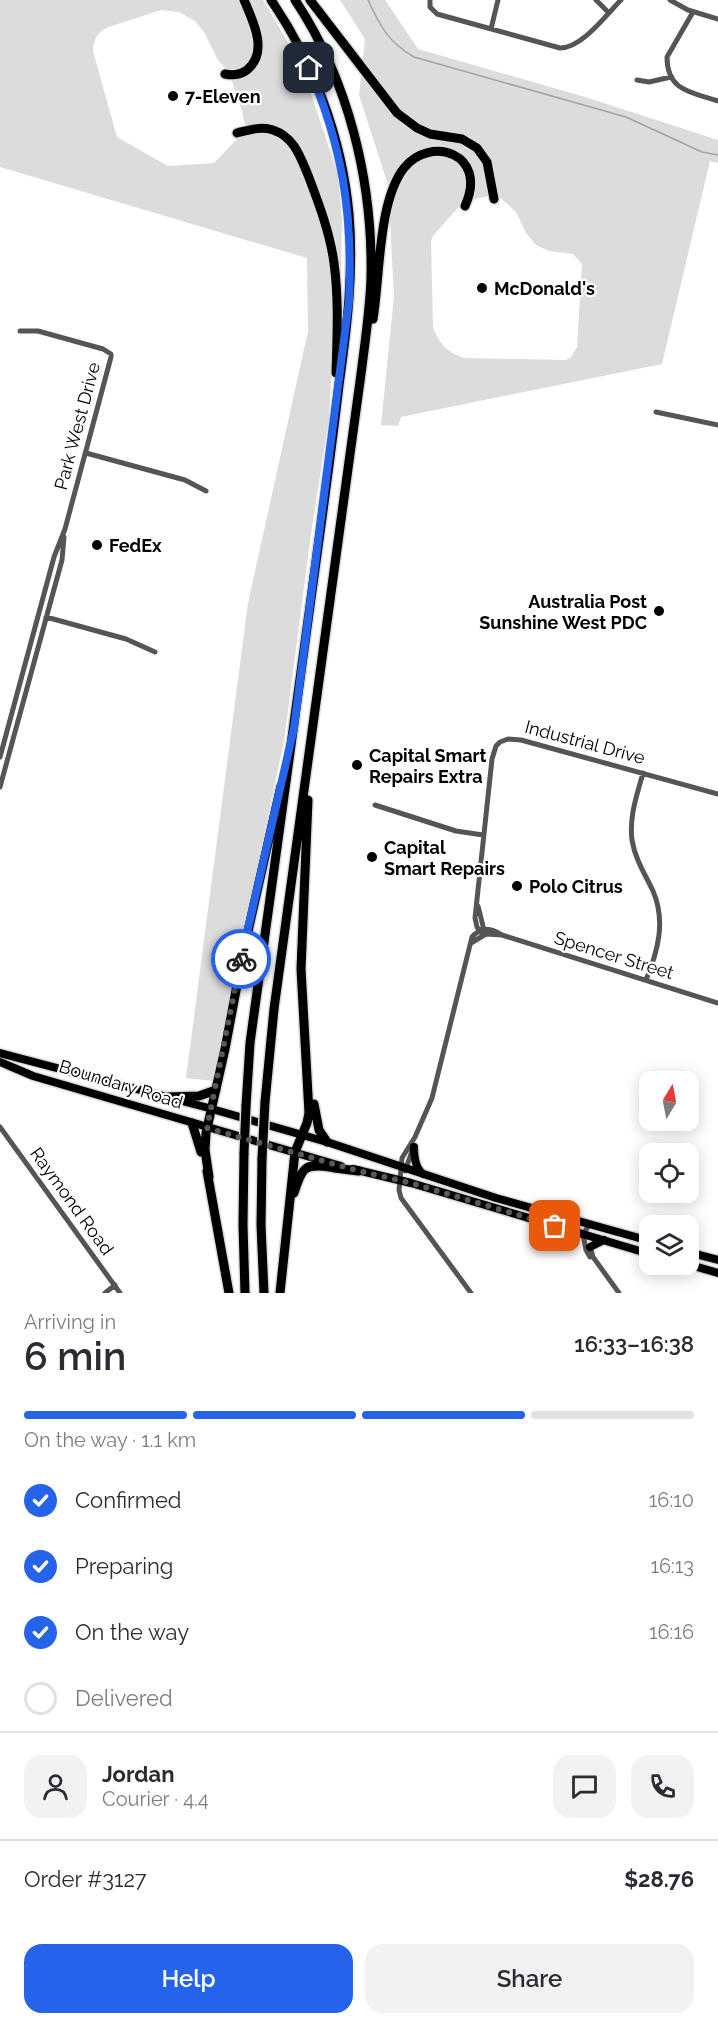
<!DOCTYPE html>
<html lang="en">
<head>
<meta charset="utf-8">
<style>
	:root { --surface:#fff; --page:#f2f2f3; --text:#2b2b33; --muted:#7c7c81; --line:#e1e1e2; --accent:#2563eb }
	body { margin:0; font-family:Raleway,sans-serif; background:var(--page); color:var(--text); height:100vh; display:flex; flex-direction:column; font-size:22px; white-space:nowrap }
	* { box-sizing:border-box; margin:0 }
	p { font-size:20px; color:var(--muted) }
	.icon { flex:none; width:33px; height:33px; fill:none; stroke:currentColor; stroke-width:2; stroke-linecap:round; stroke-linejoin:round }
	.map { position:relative; height:1293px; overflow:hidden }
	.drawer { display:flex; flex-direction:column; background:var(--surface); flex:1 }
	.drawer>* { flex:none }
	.needle { width:39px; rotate:10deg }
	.fabs { position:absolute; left:639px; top:1071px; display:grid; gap:12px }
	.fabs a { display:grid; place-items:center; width:60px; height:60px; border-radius:12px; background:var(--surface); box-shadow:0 3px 15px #0003; font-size:30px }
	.pin { position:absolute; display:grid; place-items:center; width:51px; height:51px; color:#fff; margin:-26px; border-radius:12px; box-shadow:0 3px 9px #0006 }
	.courier { position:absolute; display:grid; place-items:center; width:60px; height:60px; margin:-30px; border:4px solid #2563eb; border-radius:50%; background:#fff; color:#222; box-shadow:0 2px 8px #0007 }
	.headline em { font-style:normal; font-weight:600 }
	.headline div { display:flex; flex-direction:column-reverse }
	.headline { display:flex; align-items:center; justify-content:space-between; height:102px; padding:0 24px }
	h1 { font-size:39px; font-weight:600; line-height:45px }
	.bar { display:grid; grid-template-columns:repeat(4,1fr); gap:9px 6px; align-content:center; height:72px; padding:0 24px }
	.bar i { height:8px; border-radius:4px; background:var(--line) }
	.bar .on { background:var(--accent) }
	.bar p { grid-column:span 4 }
	.line { display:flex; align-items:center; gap:15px; padding:0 24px; border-top:2px solid var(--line) }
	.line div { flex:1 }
	.round { display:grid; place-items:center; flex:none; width:63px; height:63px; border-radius:18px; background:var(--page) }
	ol { padding:0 24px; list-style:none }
	li { display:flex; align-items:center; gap:18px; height:66px }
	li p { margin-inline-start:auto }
	li .icon { padding:6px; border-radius:50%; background:var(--accent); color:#fff; stroke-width:4 }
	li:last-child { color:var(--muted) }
	li i { width:33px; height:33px; border:3px solid var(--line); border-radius:50% }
	.cta { display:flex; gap:12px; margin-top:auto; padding:12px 24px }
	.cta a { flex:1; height:69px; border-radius:18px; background:var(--accent); color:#fff; font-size:24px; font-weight:600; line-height:69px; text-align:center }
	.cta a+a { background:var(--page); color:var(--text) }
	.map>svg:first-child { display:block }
</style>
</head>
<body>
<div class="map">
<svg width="718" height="1293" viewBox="0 0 718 1293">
	<rect width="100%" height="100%" fill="#fff"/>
	<path fill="#dcdcdc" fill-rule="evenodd" d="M 0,0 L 263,0 L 289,44 L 306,79 L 338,174 L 342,219 L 341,271 L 331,279 L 333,350 L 329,419 L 311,534 L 284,741 L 234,974 L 213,1081 L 186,1078 L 248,603 L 308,331 L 307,258 L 0,167 ZM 161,10 L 179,12 L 195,21 L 204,32 L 218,60 L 229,72 L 242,111 L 245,125 L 240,136 L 214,163 L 168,166 L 117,137 L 93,51 C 93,41 97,33 106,28 Z
		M 340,0 L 385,0 L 418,49 L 585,97 L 718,140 L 718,163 L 710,161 L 662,364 L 401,417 L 398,426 L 381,425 L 394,296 L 388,185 L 359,95 L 365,39 ZM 496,194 L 516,212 L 526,233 L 536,245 L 549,251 L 573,254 L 582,264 L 577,347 L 571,357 L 566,360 L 464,358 C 448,353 437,342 433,326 L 431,241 L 433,236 L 463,202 Z"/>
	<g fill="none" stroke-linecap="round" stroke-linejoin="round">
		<path stroke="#a3a3a3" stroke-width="1.5" d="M 368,0 C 380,26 388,42 414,57 L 626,117 L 702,152 L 718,155"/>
		<g stroke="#dbdbdb" stroke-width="11">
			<path id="primary" d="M 0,1053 L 205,1107 L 327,1142 L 496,1198 L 650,1241
				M 0,1062 L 33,1076 L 341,1166
				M 414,1147 C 414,1157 415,1168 423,1174
				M 353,1169 L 411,1183 L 650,1254
				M 590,1247 L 604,1240
				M 688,1252 L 718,1260
				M 687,1264 L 718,1273"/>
		</g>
		<g stroke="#dbdbdb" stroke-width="12">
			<path id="motorway" d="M 310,0 L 397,113 L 417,128 L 430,134 L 462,139 L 477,148 L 487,162 L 494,199
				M 225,74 C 234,76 240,75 247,70 C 269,52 253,21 244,0
				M 237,133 C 249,130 261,126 273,130 C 294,137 300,156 308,175 C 319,204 330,233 334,263 C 339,300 337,337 336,373
				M 373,319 C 380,277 378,201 404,168 C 430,135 489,153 465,206
				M 167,1097 L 199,1096 L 216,1090
				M 265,1102 L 274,1009 L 361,374 C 365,342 370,310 371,278 C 373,182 349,81 295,0
				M 314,1104 L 319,1130 L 327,1142
				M 246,1106 L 250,1043 C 274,868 299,693 322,518 C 328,473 334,429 339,385 C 347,328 354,272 349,214 C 342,138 314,63 271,0
				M 192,1123 L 201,1152
				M 244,1153 L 243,1225 L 245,1293
				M 262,1159 L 261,1225 L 264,1293
				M 207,1171 L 229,1293
				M 209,1177 L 205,1150 L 206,1133 L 225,1049 L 243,953 L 281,786
				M 294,1193 C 302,1168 304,1163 330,1167 C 340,1169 350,1170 359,1171
				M 280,1293 L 295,1152 L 307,1123 L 309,1113 L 301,969 L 308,800"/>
		</g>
		<path stroke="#555" stroke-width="5" d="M 430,0 L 430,7 L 437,14 L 560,48 C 582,48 606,15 621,0
			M 596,0 L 609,13
			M 670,0 L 688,10 L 718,19
			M 693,12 L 667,57 C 667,91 691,92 718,101
			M 491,29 L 498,0
			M 637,80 L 649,82 L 671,77
			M 656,412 L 718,425
			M 86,453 L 185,480 L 206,491
			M 46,617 L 126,639 L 155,652
			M 0,757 L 54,557 L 65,529 L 111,357 L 111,354 L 103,349 L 38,331 L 20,331
			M 643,773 C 637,795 629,816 632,840 C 635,859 645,874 653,891 C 666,921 658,951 646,980
			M 0,787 L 62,560 L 64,537
			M 375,805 L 456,831 L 483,835
			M 478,906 L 483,926 L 483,933
			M 483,935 L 477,927 L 475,918 L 492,759 L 496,746 L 500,742 L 508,739 L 521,740 L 718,794
			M 471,943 L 486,934 L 502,935 L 718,1003
			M 0,1127 L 120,1293
			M 405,1171 L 412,1151
			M 590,1224 L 583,1234 L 586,1250 L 590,1257
			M 590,1246 L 593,1257 L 619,1293
			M 105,1293 L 115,1285
			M 471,1293 L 401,1198 L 399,1190 L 402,1158 L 415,1137 L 432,1098 L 472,937 C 482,926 491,928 502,935"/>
		<use href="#primary" stroke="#000" stroke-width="8"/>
		<use href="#motorway" stroke="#000" stroke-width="9"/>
		<g stroke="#dbdbdb" stroke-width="12" stroke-linecap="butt">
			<path id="motorway-bridge" d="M 244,1153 L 246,1106
				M 262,1159 L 265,1102"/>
		</g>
		<use href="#motorway-bridge" stroke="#000" stroke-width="9"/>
	</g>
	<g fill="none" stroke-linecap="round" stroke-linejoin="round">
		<path stroke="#595959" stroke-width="6" stroke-dasharray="0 10.8" d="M 241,959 L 207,1128 L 359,1171 L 411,1183 L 555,1226"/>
		<path stroke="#2563eb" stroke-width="8" d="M 241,959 L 294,728 L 349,301 C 353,214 343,148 309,68"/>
	</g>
	<g fill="#000" stroke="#fff" stroke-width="2">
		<circle cx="173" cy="96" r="6"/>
		<circle cx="482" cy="288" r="6"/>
		<circle cx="97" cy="545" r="6"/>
		<circle cx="659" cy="611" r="6"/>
		<circle cx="357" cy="765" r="6"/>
		<circle cx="372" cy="857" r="6"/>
		<circle cx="517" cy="886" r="6"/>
	</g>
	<g text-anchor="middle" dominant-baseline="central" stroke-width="4.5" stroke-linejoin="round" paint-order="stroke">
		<g font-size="18" font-weight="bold" fill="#000" stroke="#fff" text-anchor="start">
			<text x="185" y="96">7-Eleven</text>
			<text x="494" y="288">McDonald's</text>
			<text x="109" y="545">FedEx</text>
			<text x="647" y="601" text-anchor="end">Australia Post<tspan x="647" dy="21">Sunshine West PDC</tspan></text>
			<text x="369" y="755">Capital Smart<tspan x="369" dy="21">Repairs Extra</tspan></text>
			<text x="384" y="847">Capital<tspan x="384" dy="21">Smart Repairs</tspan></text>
			<text x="529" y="886">Polo Citrus</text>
		</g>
		<g font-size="18" fill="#000" stroke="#fff">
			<text transform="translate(77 426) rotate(-75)">Park West Drive</text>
			<text transform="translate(585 742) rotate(15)">Industrial Drive</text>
			<text transform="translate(614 955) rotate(17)">Spencer Street</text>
			<text transform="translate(121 1084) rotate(17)">Boundary Road</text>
			<text transform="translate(72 1201) rotate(54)">Raymond Road</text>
		</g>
	</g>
</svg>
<div class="fabs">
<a><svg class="needle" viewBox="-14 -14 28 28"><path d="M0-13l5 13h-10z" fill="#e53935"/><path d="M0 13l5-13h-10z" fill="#7c7c81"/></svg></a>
<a><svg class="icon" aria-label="locate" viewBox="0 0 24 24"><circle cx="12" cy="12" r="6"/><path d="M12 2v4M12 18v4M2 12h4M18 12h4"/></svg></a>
<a><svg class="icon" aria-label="layers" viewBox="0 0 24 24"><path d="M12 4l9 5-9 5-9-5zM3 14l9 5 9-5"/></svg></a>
</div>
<div class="pin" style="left:555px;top:1226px;background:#ea580c"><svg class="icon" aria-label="bag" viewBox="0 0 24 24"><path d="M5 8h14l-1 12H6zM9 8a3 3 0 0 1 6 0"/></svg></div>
<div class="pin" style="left:309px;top:68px;background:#1f2937"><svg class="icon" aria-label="home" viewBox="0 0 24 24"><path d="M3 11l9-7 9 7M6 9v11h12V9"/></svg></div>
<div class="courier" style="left:241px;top:959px"><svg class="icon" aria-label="bike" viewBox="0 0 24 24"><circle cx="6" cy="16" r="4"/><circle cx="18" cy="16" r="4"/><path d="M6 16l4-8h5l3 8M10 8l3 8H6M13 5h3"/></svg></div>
</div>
<section class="drawer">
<div class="headline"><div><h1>6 min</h1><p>Arriving in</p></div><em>16:33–16:38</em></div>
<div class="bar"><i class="on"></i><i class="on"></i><i class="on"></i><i></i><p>On the way · 1.1 km</p></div>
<ol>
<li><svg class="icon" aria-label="check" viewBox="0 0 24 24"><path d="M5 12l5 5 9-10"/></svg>Confirmed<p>16:10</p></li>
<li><svg class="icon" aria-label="check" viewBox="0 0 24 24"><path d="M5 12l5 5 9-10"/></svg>Preparing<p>16:13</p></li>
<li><svg class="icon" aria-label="check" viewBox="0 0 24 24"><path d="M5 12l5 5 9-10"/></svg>On the way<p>16:16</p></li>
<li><i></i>Delivered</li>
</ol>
<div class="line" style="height:108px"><a class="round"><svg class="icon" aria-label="person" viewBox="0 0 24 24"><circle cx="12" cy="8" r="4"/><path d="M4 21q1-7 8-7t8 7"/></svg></a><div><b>Jordan</b><p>Courier · 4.4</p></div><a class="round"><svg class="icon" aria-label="chat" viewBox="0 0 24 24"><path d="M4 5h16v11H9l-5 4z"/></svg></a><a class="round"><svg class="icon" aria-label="phone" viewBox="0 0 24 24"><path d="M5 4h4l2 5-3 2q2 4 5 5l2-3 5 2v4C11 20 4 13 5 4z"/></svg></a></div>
<div class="line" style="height:78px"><div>Order #3127</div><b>$28.76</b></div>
<div class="cta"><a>Help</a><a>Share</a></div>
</section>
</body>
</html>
